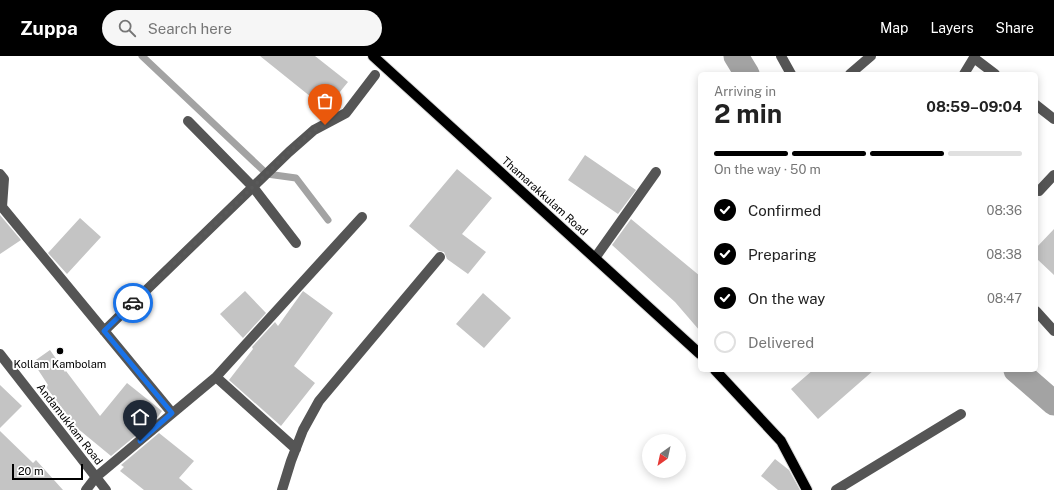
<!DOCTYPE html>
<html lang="en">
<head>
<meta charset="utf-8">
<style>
	:root { --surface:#fff; --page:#f6f6f6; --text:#222; --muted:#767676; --line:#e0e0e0; --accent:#000 }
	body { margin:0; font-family:"Public Sans",sans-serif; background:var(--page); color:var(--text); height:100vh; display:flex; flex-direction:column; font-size:15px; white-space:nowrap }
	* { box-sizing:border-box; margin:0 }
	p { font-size:13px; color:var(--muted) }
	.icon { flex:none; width:22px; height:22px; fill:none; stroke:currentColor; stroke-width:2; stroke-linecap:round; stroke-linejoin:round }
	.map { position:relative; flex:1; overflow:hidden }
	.drawer { position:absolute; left:698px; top:16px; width:340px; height:300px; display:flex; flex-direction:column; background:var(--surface); border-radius:6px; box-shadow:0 2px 10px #0003 }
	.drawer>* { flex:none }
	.needle { width:26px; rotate:213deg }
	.buttons { position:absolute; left:642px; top:378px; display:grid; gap:8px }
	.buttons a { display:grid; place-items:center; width:44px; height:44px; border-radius:50%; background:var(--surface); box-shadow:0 2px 10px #0003; font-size:20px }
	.scale { position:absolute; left:12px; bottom:10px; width:71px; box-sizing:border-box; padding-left:4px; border:2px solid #000; border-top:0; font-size:11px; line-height:14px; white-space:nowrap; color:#000; -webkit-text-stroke:3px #fff; paint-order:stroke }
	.pin { position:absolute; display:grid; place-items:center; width:34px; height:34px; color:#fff; margin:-41px -17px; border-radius:50% 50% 50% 0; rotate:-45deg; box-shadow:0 0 4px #0007 }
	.pin .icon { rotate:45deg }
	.courier { position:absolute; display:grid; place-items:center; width:40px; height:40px; margin:-20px; border:3px solid #1a73e8; border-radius:50%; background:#fff; color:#222; box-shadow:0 1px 5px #0007 }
	.head em { font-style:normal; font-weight:700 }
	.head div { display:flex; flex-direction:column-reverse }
	.head { display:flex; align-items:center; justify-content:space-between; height:68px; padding:0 16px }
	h1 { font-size:26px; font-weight:700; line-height:30px }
	.bar { display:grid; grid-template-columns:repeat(4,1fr); gap:6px 4px; align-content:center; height:48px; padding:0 16px }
	.bar i { height:5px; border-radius:3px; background:var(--line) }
	.bar .active { background:var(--accent) }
	.bar p { grid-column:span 4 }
	ol { padding:0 16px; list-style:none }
	li { display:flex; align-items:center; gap:12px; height:44px }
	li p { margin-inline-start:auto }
	li .icon { padding:4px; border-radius:50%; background:var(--accent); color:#fff; stroke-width:4 }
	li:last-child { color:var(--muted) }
	li i { width:22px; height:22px; border:2px solid var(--line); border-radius:50% }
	header { display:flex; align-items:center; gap:24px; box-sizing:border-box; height:56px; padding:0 20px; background:var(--accent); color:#fff }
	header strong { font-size:19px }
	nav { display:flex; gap:22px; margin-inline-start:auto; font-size:14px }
	.search { width:280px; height:36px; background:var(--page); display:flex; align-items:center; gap:10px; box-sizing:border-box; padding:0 14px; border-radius:22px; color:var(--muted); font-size:15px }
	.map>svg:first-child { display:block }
</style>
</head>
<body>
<header>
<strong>Zuppa</strong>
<div class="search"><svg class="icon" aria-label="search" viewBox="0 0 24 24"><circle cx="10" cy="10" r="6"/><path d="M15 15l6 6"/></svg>Search here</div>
<nav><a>Map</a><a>Layers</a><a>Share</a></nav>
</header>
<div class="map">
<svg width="1054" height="434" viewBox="0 0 1054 434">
	<rect width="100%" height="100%" fill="#fff"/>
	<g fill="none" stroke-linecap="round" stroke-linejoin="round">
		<path stroke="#a3a3a3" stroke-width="7" d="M 142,0 L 267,118 L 296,122 L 328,164"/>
		<path stroke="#a3a3a3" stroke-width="25" d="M 736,0 L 747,18
			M 1016,314 L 1054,347"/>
	</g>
	<path fill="#c4c4c4" d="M 260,0 L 315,0 L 348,26 L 326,53 Z
		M 585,99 L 636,134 L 618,158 L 568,124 Z
		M 457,113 L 492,142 L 462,178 L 486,196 L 468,218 L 447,203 L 444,196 L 439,195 L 409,170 Z
		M 0,159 L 21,184 L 0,198 Z
		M 80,162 L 101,181 L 67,218 L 48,197 Z
		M 631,163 L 700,220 L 700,275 L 675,246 L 612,189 Z
		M 1054,173 L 1054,219 L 1036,202 L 1036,192 Z
		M 245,235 L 266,257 L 243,282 L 220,258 Z
		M 303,235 L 333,257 L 294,310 L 315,327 L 281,370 L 229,324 L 253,293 L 252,291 L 275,266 L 278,270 Z
		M 483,237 L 511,262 L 484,292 L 456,268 Z
		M 50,294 L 65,316 L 66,315 L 100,360 L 127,327 L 162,355 L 157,362 L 111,400 L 77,372 L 46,331 L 48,329 L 33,306 Z
		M 813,314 L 874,314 L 818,363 L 791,333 Z
		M 0,329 L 22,350 L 0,372 Z
		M 0,375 L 33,407 L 36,404 L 63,434 L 0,434 Z
		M 159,377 L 194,405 L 179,422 L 193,434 L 144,434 L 120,415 L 124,411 L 121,409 Z
		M 775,403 L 789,414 L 800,434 L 778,434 L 761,420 Z"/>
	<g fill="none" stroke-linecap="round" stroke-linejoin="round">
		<g stroke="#dbdbdb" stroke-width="12">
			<path id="major" d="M 373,0 L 700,298
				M 715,314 L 781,385 L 807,434"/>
		</g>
		<path stroke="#555" stroke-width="10" d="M 781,0 L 791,18
			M 974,2 L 995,18
			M 850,18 L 871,0
			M 964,18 L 975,0
			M 1036,49 L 1054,63
			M 188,65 L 253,131 L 296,187
			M 0,118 L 4,123 L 2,151 L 172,357
			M 1039,135 L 1054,119
			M 595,202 L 656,116
			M 1036,255 L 1054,275
			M 104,275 L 289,96 L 314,74 L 346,57 L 375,19
			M 0,298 L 106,434
			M 216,321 L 362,161
			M 86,434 L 96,421 L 216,321 L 296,393
			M 282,434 L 291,405 L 303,374 L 319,345 L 440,201
			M 836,434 L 961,358"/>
		<use href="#major" stroke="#000" stroke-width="10"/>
	</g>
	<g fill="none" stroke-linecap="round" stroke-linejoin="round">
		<path stroke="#595959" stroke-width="4" stroke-dasharray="0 7.2" d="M 133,247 L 289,96 L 314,74 L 325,69"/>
		<path stroke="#1a73e8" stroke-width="5" d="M 133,247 L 104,275 L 172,357 L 140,385"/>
	</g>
	<circle fill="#000" stroke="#fff" stroke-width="1.5" cx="60" cy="295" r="4"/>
	<g text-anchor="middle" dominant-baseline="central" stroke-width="4" stroke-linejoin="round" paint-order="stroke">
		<g font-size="11" fill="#000" stroke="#fff">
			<text transform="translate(545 140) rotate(42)">Thamarakkulam Road</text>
			<text transform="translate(70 368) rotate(52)">Andamukkam Road</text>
		</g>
		<g font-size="11" fill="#000" stroke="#fff">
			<text x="60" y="308">Kollam Kambolam</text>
		</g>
	</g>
</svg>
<div class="buttons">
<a><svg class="needle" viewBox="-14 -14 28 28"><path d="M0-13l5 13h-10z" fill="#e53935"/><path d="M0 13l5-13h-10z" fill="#767676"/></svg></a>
</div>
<div class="scale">20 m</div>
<div class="pin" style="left:325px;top:69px;background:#ea580c"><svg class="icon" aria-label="bag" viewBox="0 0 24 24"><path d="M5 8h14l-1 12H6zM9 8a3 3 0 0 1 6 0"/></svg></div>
<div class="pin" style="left:140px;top:385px;background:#1f2937"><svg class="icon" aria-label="home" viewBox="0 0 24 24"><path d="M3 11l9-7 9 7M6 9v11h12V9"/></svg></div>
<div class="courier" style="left:133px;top:247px"><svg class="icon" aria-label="car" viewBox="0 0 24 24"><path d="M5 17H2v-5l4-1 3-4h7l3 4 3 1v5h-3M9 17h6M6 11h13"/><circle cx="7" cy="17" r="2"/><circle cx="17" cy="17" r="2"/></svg></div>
<section class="drawer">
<div class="head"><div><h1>2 min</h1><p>Arriving in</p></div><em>08:59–09:04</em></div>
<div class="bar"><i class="active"></i><i class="active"></i><i class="active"></i><i></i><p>On the way · 50 m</p></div>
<ol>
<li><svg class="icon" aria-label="check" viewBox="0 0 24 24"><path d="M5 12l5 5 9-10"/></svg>Confirmed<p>08:36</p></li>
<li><svg class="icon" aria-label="check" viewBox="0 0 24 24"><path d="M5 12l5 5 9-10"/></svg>Preparing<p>08:38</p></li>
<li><svg class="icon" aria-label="check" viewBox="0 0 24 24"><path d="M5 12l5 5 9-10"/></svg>On the way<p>08:47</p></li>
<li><i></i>Delivered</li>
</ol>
</section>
</div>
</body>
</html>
